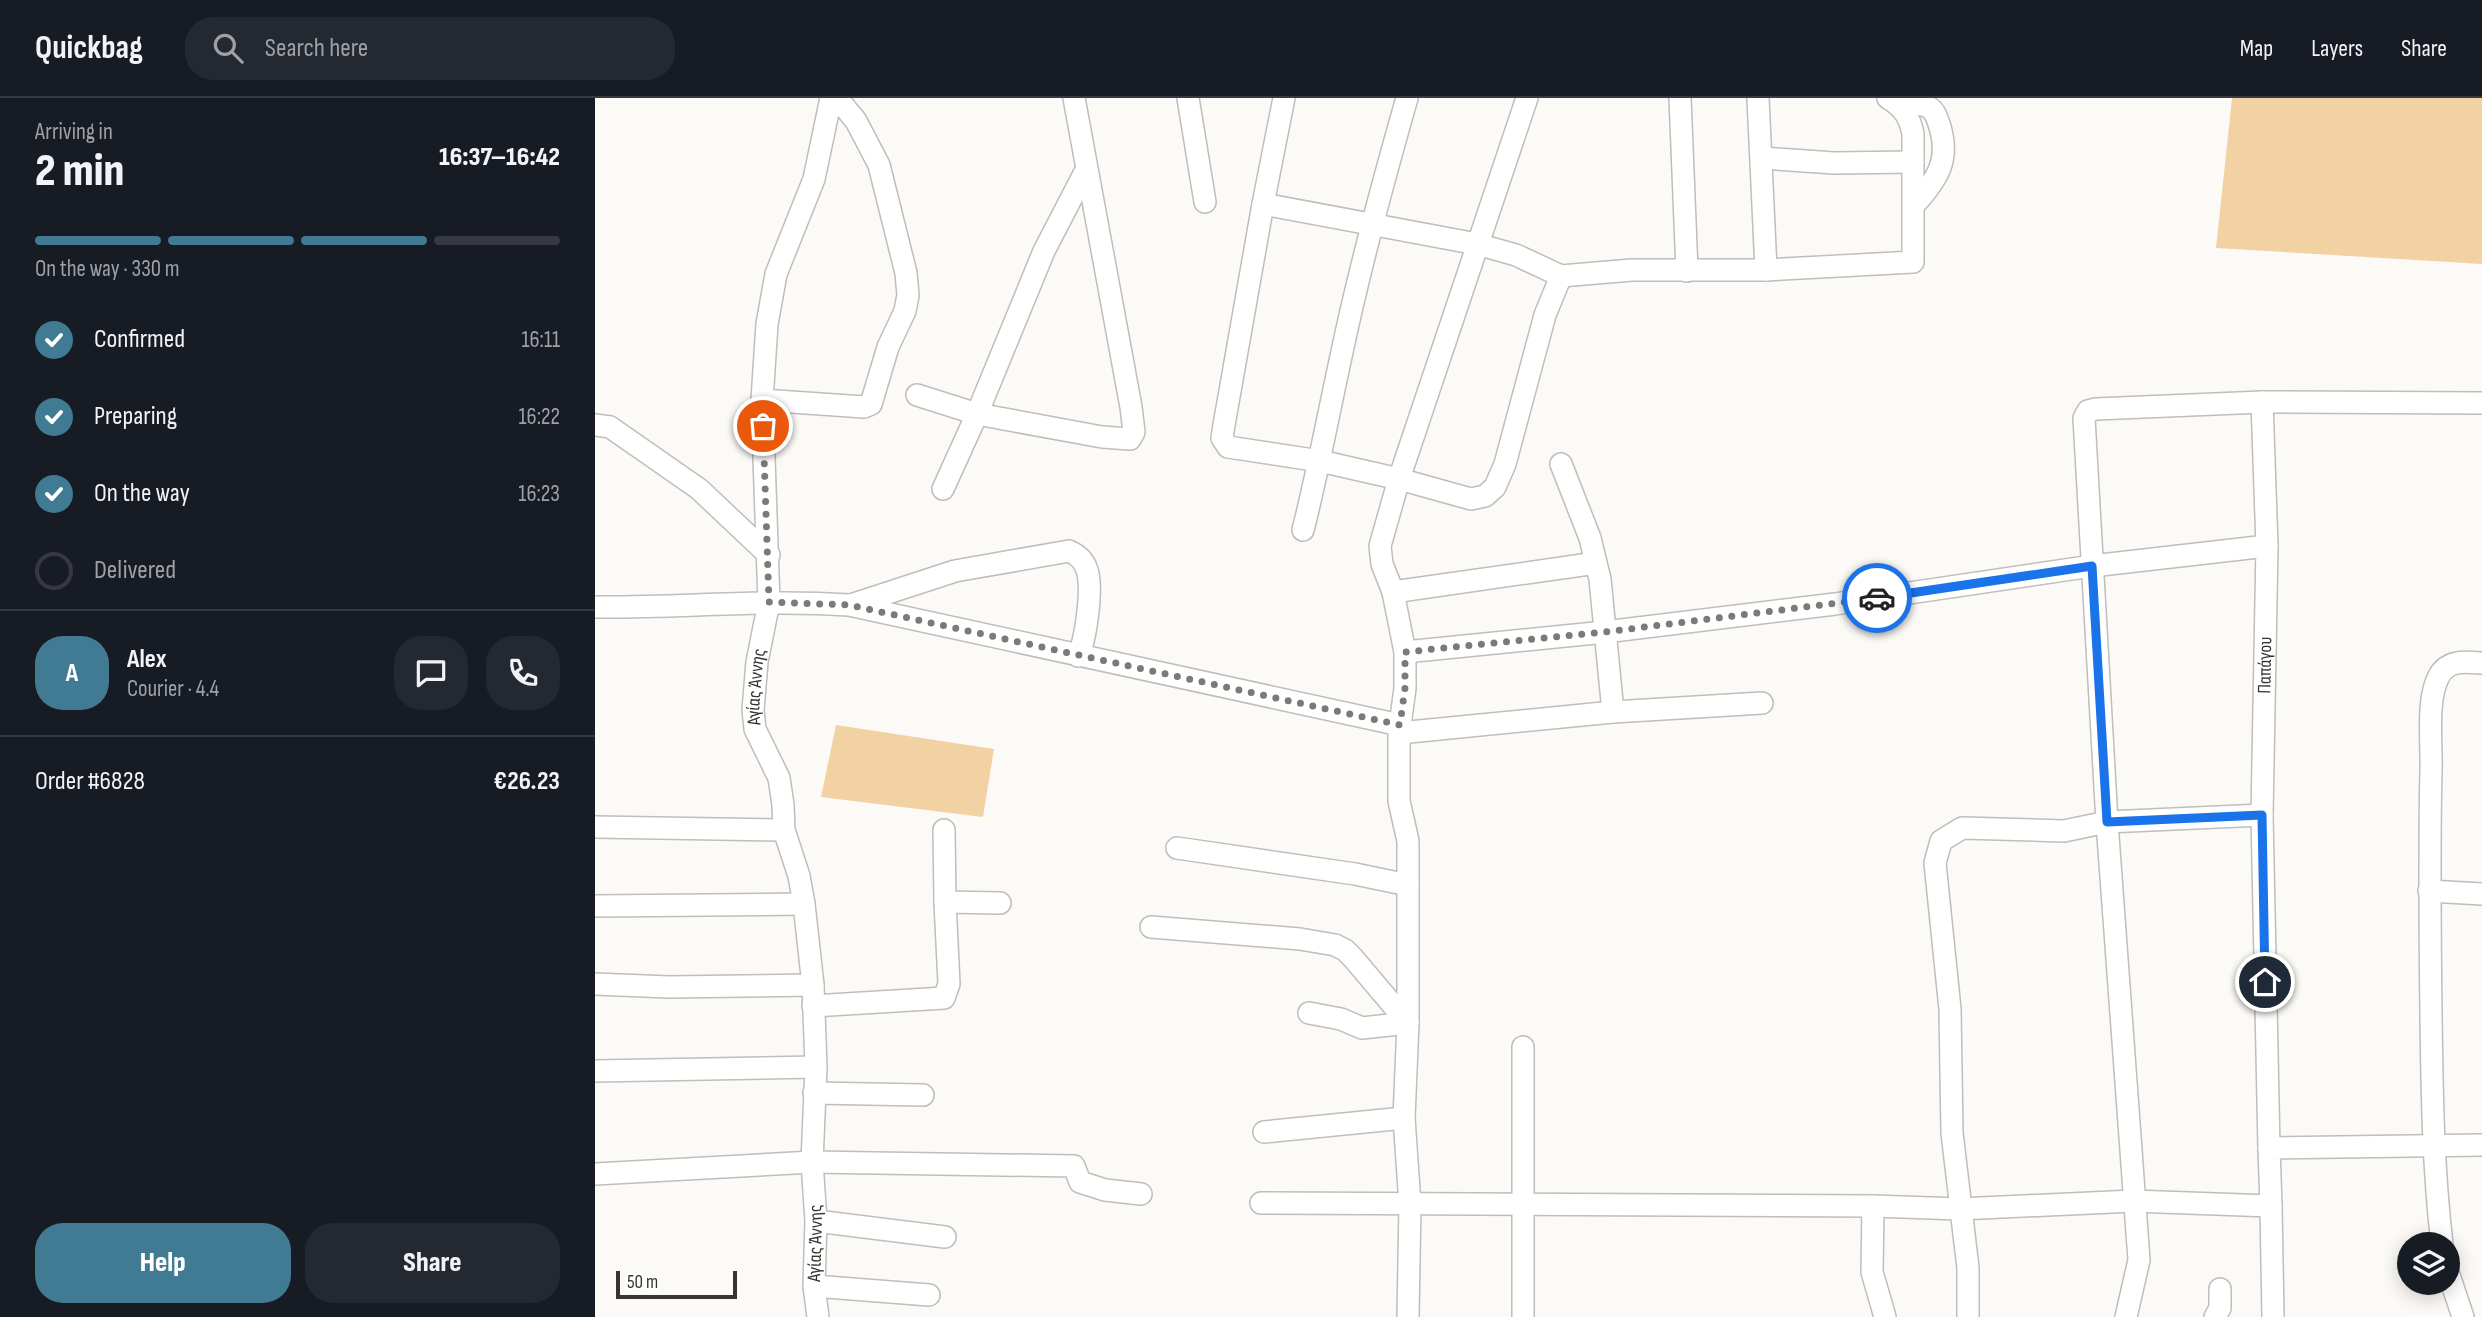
<!DOCTYPE html>
<html lang="en">
<head>
<meta charset="utf-8">
<style>
	:root { --surface:#171b24; --page:#242831; --text:#f1f3f6; --muted:#9ea1a6; --line:#363941; --accent:#407b93 }
	body { margin:0; font-family:"Sofia Sans Condensed",sans-serif; background:var(--page); color:var(--text); height:100vh; display:flex; flex-direction:column; font-size:26px; white-space:nowrap }
	* { box-sizing:border-box; margin:0 }
	p { font-size:23px; color:var(--muted) }
	.icon { flex:none; width:38px; height:38px; fill:none; stroke:currentColor; stroke-width:2; stroke-linecap:round; stroke-linejoin:round }
	.map { position:relative; flex:1; overflow:hidden }
	.details { display:flex; flex-direction:column; background:var(--surface); width:595px }
	.details>* { flex:none }
	.tools { position:absolute; left:1802px; top:1134px; display:grid; gap:14px }
	.tools a { display:grid; place-items:center; width:63px; height:63px; border-radius:50%; background:var(--surface); box-shadow:0 4px 18px #0003; font-size:35px }
	.scale { position:absolute; left:21px; bottom:18px; width:121px; box-sizing:border-box; padding-left:7px; border:4px solid #363533; border-top:0; font-size:19px; line-height:24px; white-space:nowrap; color:#363533; -webkit-text-stroke:5px #fff; paint-order:stroke }
	.pin { position:absolute; display:grid; place-items:center; width:60px; height:60px; color:#fff; margin:-30px; border:4px solid #fff; border-radius:50%; box-shadow:0 2px 7px #0007 }
	.courier { position:absolute; display:grid; place-items:center; width:70px; height:70px; margin:-35px; border:5px solid #1a73e8; border-radius:50%; background:#fff; color:#222; box-shadow:0 2px 9px #0007 }
	.head em { font-style:normal; font-weight:800 }
	.head div { display:flex; flex-direction:column-reverse }
	.head { display:flex; align-items:center; justify-content:space-between; height:119px; padding:0 35px }
	h1 { font-size:46px; font-weight:800; line-height:52px }
	.bar { display:grid; grid-template-columns:repeat(4,1fr); gap:10px 7px; align-content:center; height:84px; padding:0 35px }
	.bar i { height:9px; border-radius:5px; background:var(--line) }
	.bar .on { background:var(--accent) }
	.bar p { grid-column:span 4 }
	.line { display:flex; align-items:center; gap:18px; padding:0 35px; border-top:2px solid var(--line) }
	.line div { flex:1 }
	.round { display:grid; place-items:center; flex:none; width:74px; height:74px; border-radius:28px; background:var(--page) }
	ol { padding:0 35px; list-style:none }
	li { display:flex; align-items:center; gap:21px; height:77px }
	li p { margin-inline-start:auto }
	li .icon { padding:7px; border-radius:50%; background:var(--accent); color:#fff; stroke-width:4 }
	li:last-child { color:var(--muted) }
	li i { width:38px; height:38px; border:4px solid var(--line); border-radius:50% }
	.action { display:flex; gap:14px; margin-top:auto; padding:14px 35px }
	.action a { flex:1; height:80px; border-radius:28px; background:var(--accent); color:#fff; font-size:28px; font-weight:800; line-height:80px; text-align:center }
	.action a+a { background:var(--page); color:var(--text) }
	header { display:flex; align-items:center; gap:42px; box-sizing:border-box; height:98px; padding:0 35px; background:var(--surface); border-bottom:2px solid var(--line) }
	header strong { font-size:33px }
	nav { display:flex; gap:38px; margin-inline-start:auto; font-size:24px }
	.search { width:490px; height:63px; background:var(--page); display:flex; align-items:center; gap:18px; box-sizing:border-box; padding:0 24px; border-radius:28px; color:var(--muted); font-size:26px }
	main { display:flex; flex:1; min-height:0 }
	.map>svg:first-child { display:block }
</style>
</head>
<body>
<header>
<strong>Quickbag</strong>
<div class="search"><svg class="icon" aria-label="search" viewBox="0 0 24 24"><circle cx="10" cy="10" r="6"/><path d="M15 15l6 6"/></svg>Search here</div>
<nav><a>Map</a><a>Layers</a><a>Share</a></nav>
</header>
<main>
<section class="details">
<div class="head"><div><h1>2 min</h1><p>Arriving in</p></div><em>16:37–16:42</em></div>
<div class="bar"><i class="on"></i><i class="on"></i><i class="on"></i><i></i><p>On the way · 330 m</p></div>
<ol>
<li><svg class="icon" aria-label="check" viewBox="0 0 24 24"><path d="M5 12l5 5 9-10"/></svg>Confirmed<p>16:11</p></li>
<li><svg class="icon" aria-label="check" viewBox="0 0 24 24"><path d="M5 12l5 5 9-10"/></svg>Preparing<p>16:22</p></li>
<li><svg class="icon" aria-label="check" viewBox="0 0 24 24"><path d="M5 12l5 5 9-10"/></svg>On the way<p>16:23</p></li>
<li><i></i>Delivered</li>
</ol>
<div class="line" style="height:126px"><b class="round" style="background:var(--accent);color:#fff">A</b><div><b>Alex</b><p>Courier · 4.4</p></div><a class="round"><svg class="icon" aria-label="chat" viewBox="0 0 24 24"><path d="M4 5h16v11H9l-5 4z"/></svg></a><a class="round"><svg class="icon" aria-label="phone" viewBox="0 0 24 24"><path d="M5 4h4l2 5-3 2q2 4 5 5l2-3 5 2v4C11 20 4 13 5 4z"/></svg></a></div>
<div class="line" style="height:91px"><div>Order #6828</div><b>€26.23</b></div>
<div class="action"><a>Help</a><a>Share</a></div>
</section>
<div class="map">
<svg width="1887" height="1219" viewBox="0 0 1887 1219">
	<rect width="100%" height="100%" fill="#fcfaf6"/>
	<path fill="#f2d2a3" d="M 1637,0 L 1887,0 L 1887,166 L 1621,150 Z
		M 241,627 L 399,651 L 388,719 L 226,699 Z"/>
	<g fill="none" stroke-linecap="round" stroke-linejoin="round">
		<g stroke="#c0bdba" stroke-width="24">
			<g id="minor">
				<path d="M 593,0 L 610,104"/>
				<path d="M 689,0 L 668,106 L 629,327 L 627,340 L 633,349 L 725,363 L 804,381 L 876,401 L 890,398 L 900,389 L 910,366 L 950,217 L 966,178"/>
				<path d="M 1085,0 L 1092,173"/>
				<path d="M 1163,0 L 1171,172"/>
				<path d="M 1303,6 C 1312,7 1323,5 1331,8 C 1340,11 1342,20 1345,29 C 1355,63 1342,82 1319,107"/>
				<path d="M 1167,60 L 1239,65 L 1318,64"/>
				<path d="M 668,106 L 882,146 L 921,157 L 966,178 L 1037,172 L 1171,172 L 1318,164 L 1318,36 C 1315,19 1308,9 1293,0"/>
				<path d="M 322,297 L 382,316 L 507,339 L 535,341 L 539,334 L 536,309 L 479,0"/>
				<path d="M 167,302 L 269,309 L 276,306 L 293,249 L 310,213 L 313,197 L 311,175 L 284,67 L 261,23 L 242,0"/>
				<path d="M 0,327 L 15,329 L 104,391 L 174,457"/>
				<path d="M 966,366 L 995,440 L 1001,465"/>
				<path d="M 348,391 L 382,316 L 449,153 L 491,72"/>
				<path d="M 708,432 C 723,373 734,313 747,254 C 765,168 788,84 812,0"/>
				<path d="M 798,494 L 1001,465 L 1005,481 L 1018,614 L 804,635"/>
				<path d="M 256,507 L 360,473 L 474,453 C 483,457 489,462 492,472 C 498,490 491,541 483,558"/>
				<path d="M 0,509 C 85,510 169,501 254,507 L 805,627"/>
				<path d="M 810,554 L 1010,534 L 1240,506 L 1497,468 L 1672,448"/>
				<path d="M 1018,614 L 1167,605"/>
				<path d="M 0,729 L 189,732"/>
				<path d="M 349,732 L 350,804"/>
				<path d="M 582,750 L 760,776 L 813,787"/>
				<path d="M 1834,793 L 1887,796"/>
				<path d="M 0,808 L 209,806"/>
				<path d="M 556,829 L 705,841 L 740,847 L 750,852 L 758,860 L 813,925"/>
				<path d="M 0,886 L 74,889 L 218,887"/>
				<path d="M 218,908 L 349,900 L 354,886 L 350,804 L 405,805"/>
				<path d="M 714,915 L 746,921 L 767,930 L 813,925"/>
				<path d="M 0,973 L 221,969"/>
				<path d="M 219,995 L 328,997"/>
				<path d="M 669,1034 L 809,1020"/>
				<path id="s1" d="M 1674,1050 L 1667,717 L 1672,448 L 1667,304 L 1887,305"/>
				<path d="M 0,1076 L 217,1064 L 479,1068 L 485,1084 L 510,1092 L 546,1096"/>
				<path d="M 666,1105 L 1278,1108 L 1365,1111 L 1538,1103 L 1676,1108 L 1674,1050 L 1887,1047"/>
				<path d="M 1278,1108 L 1277,1174 L 1290,1219"/>
				<path d="M 1676,1108 L 1678,1219"/>
				<path d="M 221,1123 L 350,1139"/>
				<path d="M 1847,1146 C 1838,1070 1837,994 1836,918 C 1835,836 1834,754 1836,672 C 1837,646 1831,601 1844,578 C 1853,561 1871,564 1887,565"/>
				<path d="M 1853,1174 L 1868,1219"/>
				<path d="M 219,1188 L 334,1197"/>
				<path id="s2" d="M 223,1219 L 219,1188 L 221,1123 L 217,1064 L 221,969 L 218,887 L 209,806 L 204,778 L 189,732 L 188,707 L 184,680 L 160,631 L 158,612 L 162,564 L 174,504 L 167,302 L 172,226 L 181,176 L 219,81 L 236,0"/>
				<path d="M 813,1219 L 815,1106 L 809,1020 L 813,925 L 813,743 L 804,703 L 804,635 L 810,590 L 810,554 L 798,494 L 787,466 L 785,448 L 804,381 L 932,0"/>
				<path d="M 928,1219 L 928,949"/>
				<path d="M 1373,1219 L 1373,1170 L 1357,1035 L 1355,911 L 1340,765 L 1346,743 L 1367,730 L 1469,733 L 1512,724 L 1489,320 L 1493,313 L 1501,311 L 1667,304"/>
				<path d="M 1531,1219 L 1544,1162 L 1512,724 L 1667,717"/>
				<path d="M 1620,1219 L 1625,1210 L 1625,1191"/>
			</g>
		</g>
		<use href="#minor" stroke="#fff" stroke-width="21"/>
	</g>
	<g fill="none" stroke-linecap="round" stroke-linejoin="round">
		<path stroke="#7b7a77" stroke-width="7" stroke-dasharray="0 12.6" d="M 168,328 L 174,504 L 254,507 L 805,627 L 810,590 L 810,554 L 1010,534 L 1282,500"/>
		<path stroke="#1a73e8" stroke-width="9" d="M 1282,500 L 1497,468 L 1512,724 L 1667,717 L 1670,884"/>
	</g>
	<g text-anchor="middle" dominant-baseline="central" stroke-width="7" stroke-linejoin="round" paint-order="stroke">
		<g font-size="19" fill="#363533" stroke="#fff">
			<text stroke="none"><textPath href="#s1" startOffset="483">Παπάγου</textPath></text>
			<text stroke="none"><textPath href="#s2" startOffset="640">Αγίας Άννης</textPath></text>
			<text stroke="none"><textPath href="#s2" startOffset="74">Αγίας Άννης</textPath></text>
		</g>
	</g>
</svg>
<div class="tools">
<a><svg class="icon" aria-label="layers" viewBox="0 0 24 24"><path d="M12 4l9 5-9 5-9-5zM3 14l9 5 9-5"/></svg></a>
</div>
<div class="scale">50 m</div>
<div class="pin" style="left:168px;top:328px;background:#ea580c"><svg class="icon" aria-label="bag" viewBox="0 0 24 24"><path d="M5 8h14l-1 12H6zM9 8a3 3 0 0 1 6 0"/></svg></div>
<div class="pin" style="left:1670px;top:884px;background:#1f2937"><svg class="icon" aria-label="home" viewBox="0 0 24 24"><path d="M3 11l9-7 9 7M6 9v11h12V9"/></svg></div>
<div class="courier" style="left:1282px;top:500px"><svg class="icon" aria-label="car" viewBox="0 0 24 24"><path d="M5 17H2v-5l4-1 3-4h7l3 4 3 1v5h-3M9 17h6M6 11h13"/><circle cx="7" cy="17" r="2"/><circle cx="17" cy="17" r="2"/></svg></div>
</div>
</main>
</body>
</html>
